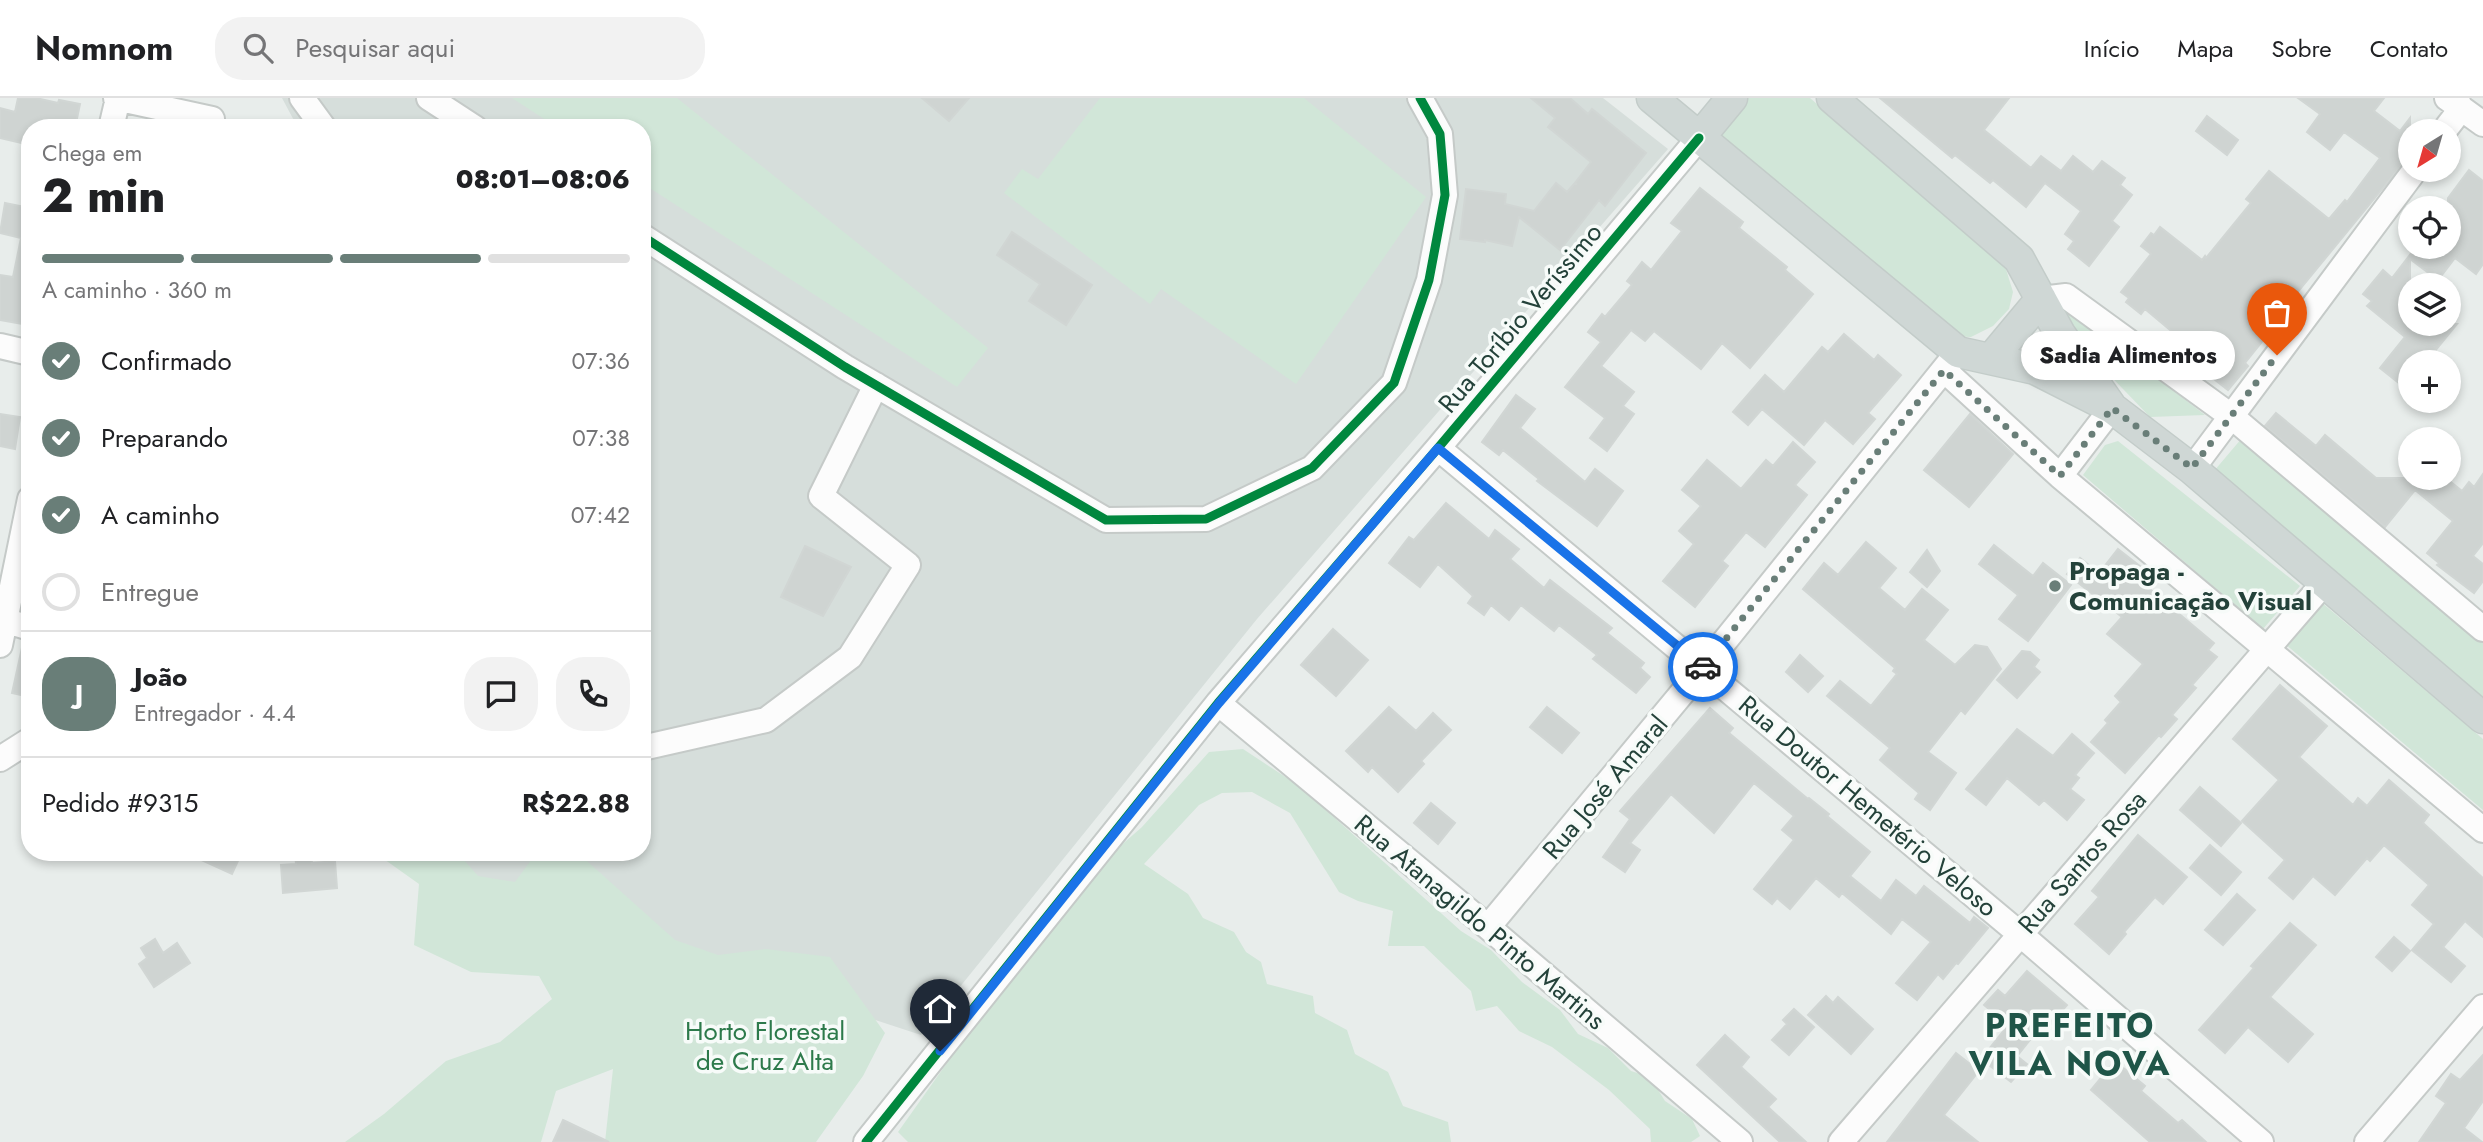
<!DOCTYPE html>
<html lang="pt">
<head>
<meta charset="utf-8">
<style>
	:root { --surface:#fff; --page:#f2f2f2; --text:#202124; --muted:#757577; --line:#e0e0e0; --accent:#697e78 }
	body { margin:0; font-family:Jost,sans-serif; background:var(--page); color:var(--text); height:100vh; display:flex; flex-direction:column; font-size:26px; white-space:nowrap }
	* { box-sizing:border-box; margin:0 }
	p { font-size:23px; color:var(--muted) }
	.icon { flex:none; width:38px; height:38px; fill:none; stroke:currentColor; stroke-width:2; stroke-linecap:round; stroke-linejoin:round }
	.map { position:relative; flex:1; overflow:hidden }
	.side { position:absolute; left:21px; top:21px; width:630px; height:742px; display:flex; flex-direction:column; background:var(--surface); border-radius:28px; box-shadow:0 4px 10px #0003 }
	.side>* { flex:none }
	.needle { width:46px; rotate:217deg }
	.fabs { position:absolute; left:2398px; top:21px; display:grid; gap:14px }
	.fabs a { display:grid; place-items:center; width:63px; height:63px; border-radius:50%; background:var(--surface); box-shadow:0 4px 10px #0003; font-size:35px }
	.pin { position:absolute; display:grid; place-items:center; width:60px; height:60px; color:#fff; margin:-72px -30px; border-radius:50% 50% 50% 0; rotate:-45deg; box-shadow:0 0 7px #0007 }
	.pin .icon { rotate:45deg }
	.courier { position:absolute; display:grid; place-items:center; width:70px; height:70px; margin:-35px; border:5px solid #1a73e8; border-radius:50%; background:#fff; color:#222; box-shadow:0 2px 9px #0007 }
	.bubble { position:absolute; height:49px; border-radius:24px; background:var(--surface); box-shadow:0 4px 10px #0003; font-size:23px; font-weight:800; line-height:49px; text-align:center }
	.headline em { font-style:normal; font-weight:800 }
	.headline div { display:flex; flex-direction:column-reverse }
	.headline { display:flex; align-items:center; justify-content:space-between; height:119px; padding:0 21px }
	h1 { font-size:46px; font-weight:800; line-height:52px }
	.bar { display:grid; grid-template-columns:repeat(4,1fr); gap:10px 7px; align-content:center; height:84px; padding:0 21px }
	.bar i { height:9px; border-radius:5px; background:var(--line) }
	.bar .current { background:var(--accent) }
	.bar p { grid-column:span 4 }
	.line { display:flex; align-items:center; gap:18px; padding:0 21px; border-top:2px solid var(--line) }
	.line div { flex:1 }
	.round { display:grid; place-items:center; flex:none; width:74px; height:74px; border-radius:28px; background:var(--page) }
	ol { padding:0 21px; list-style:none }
	li { display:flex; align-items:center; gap:21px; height:77px }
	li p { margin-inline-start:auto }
	li .icon { padding:7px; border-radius:50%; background:var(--accent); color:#fff; stroke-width:4 }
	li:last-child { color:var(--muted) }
	li i { width:38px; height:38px; border:4px solid var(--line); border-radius:50% }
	header { display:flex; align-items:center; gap:42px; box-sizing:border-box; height:98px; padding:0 35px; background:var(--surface); border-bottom:2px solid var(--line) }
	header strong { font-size:33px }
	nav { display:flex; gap:38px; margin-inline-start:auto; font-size:24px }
	.search { width:490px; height:63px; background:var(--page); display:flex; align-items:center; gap:18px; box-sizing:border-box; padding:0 24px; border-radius:28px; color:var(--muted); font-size:26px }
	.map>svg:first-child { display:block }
</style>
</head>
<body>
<header>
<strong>Nomnom</strong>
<div class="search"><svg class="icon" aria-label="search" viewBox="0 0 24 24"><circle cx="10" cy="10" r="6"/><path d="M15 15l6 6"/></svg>Pesquisar aqui</div>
<nav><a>Início</a><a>Mapa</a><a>Sobre</a><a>Contato</a></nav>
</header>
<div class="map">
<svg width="2483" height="1044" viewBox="0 0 2483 1044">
	<rect width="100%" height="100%" fill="#e8edeb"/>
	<path fill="#d6dedb" d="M 282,0 L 1603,0 L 1668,51 L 1257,521 L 921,937 L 364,754 L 642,754 L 642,30 L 298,30 Z"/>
	<path fill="#d1e6d8" d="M 512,0 L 677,0 L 988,250 L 957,289 L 642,85 L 642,30 L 558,30 Z
		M 1100,0 L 1304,0 L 1426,99 L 1296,286 L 1161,191 L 1150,206 L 1004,95 L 1022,71 L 1038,81 Z
		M 1744,0 L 1810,0 L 2005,168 L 2013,194 L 2009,211 L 1993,228 L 1971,239 L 1948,238 L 1713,39 Z
		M 2071,214 L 2205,317 L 2150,319 L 2097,264 L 2062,216 Z
		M 2242,340 L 2483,545 L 2483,599 L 2214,373 Z
		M 2118,343 L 2300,488 L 2263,531 L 2083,377 L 2105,347 Z
		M 2321,504 L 2483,641 L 2483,712 L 2285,546 Z
		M 1243,651 L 1299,688 L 1461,833 L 1491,852 L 1522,884 L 1560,912 L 1578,936 L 1608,950 L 1631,973 L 1650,979 L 1665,1003 L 1692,1021 L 1700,1038 L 1691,1044 L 1651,1044 L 1650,1031 L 1609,992 L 1552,949 L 1519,933 L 1497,908 L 1476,913 L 1471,893 L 1424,848 L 1388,848 L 1393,813 L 1358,803 L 1339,794 L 1290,715 L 1252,694 L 1222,695 L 1199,707 L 1144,766 L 1188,796 L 1203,820 L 1234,834 L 1246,854 L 1261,864 L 1267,886 L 1313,898 L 1315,915 L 1347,932 L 1355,956 L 1388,974 L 1403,1008 L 1448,1024 L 1451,1044 L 908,1044 L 898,1034 L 954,955 L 957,934 L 1102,764 L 1142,729 L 1209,654 Z
		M 374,754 L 457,754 L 478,778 L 515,784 L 537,754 L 578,755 L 675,842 L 718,857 L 766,851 L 830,859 L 885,935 L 863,978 L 816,1044 L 605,1044 L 613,971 L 556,993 L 541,1044 L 345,1044 L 384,1016 L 446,963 L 500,944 L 552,901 L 539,878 L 471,874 L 414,847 L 419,786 Z"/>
	<path fill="#cfd4d2" stroke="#d1d6d4" stroke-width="2" d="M 18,0 L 36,0 L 58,5 L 59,2 L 80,6 L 75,30 L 30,28 L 30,47 L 0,40 L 0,10 L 15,14 Z
		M 922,0 L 969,0 L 949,23 Z
		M 1531,0 L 1570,0 L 1588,16 L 1592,11 L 1646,55 L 1605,108 L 1599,102 L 1560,152 L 1519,119 L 1512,148 L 1485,142 L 1485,144 L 1460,141 L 1466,91 L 1506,96 L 1505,106 L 1534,113 L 1556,85 L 1567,94 L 1574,86 L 1577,86 L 1575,85 L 1591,64 L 1548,29 L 1555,20 Z
		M 1880,0 L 2009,0 L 1984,32 L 2031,70 L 2041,58 L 2061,73 L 2073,58 L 2093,74 L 2102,63 L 2125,80 L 2120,87 L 2132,97 L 2112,123 L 2119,129 L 2089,168 L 2068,151 L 2074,143 L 2065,136 L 2081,113 L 2045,85 L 2026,109 L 1993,82 L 1990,85 L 1955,57 L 1952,60 Z
		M 2298,0 L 2384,0 L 2374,13 L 2400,33 L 2410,20 L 2410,57 L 2278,218 L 2281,220 L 2245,265 L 2248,268 L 2228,292 L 2181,255 L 2188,247 L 2145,211 L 2141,216 L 2126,204 L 2129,200 L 2121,194 L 2151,156 L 2141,148 L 2151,135 L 2154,137 L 2160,129 L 2202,162 L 2205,158 L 2206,160 L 2251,105 L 2246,101 L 2269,73 L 2329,121 L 2345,102 L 2347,104 L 2380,60 L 2344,34 L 2330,52 L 2307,34 L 2320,16 Z
		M 2207,18 L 2238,42 L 2227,57 L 2196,33 Z
		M 2469,72 L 2483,83 L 2483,166 L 2476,176 L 2455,160 L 2438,182 L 2410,161 L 2410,226 L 2457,226 L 2426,264 L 2410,264 L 2410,294 L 2380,270 L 2405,239 L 2367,208 L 2372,203 L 2363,196 L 2383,172 L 2392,180 L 2416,149 L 2448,149 L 2448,100 Z
		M 1700,90 L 1743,124 L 1739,130 L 1787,169 L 1785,172 L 1813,196 L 1750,270 L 1722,245 L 1701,271 L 1654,233 L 1645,243 L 1631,232 L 1601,268 L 1634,294 L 1623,308 L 1634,316 L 1607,353 L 1590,340 L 1605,320 L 1565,289 L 1601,244 L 1588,234 L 1602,216 L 1605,219 L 1632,187 L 1627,183 L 1642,164 L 1651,172 L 1682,133 L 1671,125 Z
		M 5,105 L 30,110 L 30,202 L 28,201 L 23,226 L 0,222 L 0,177 L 13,179 L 21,140 L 0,135 Z
		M 1012,134 L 1092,187 L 1066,227 L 1029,203 L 1040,186 L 997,157 Z
		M 1844,236 L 1874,262 L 1878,257 L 1901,277 L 1868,315 L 1875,321 L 1853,346 L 1825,322 L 1804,347 L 1762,311 L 1748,327 L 1733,314 L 1765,277 L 1784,294 L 1822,249 L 1828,254 Z
		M 1516,297 L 1535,311 L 1520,330 L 1585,384 L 1595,371 L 1623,393 L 1597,428 L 1537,383 L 1539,381 L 1503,352 L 1499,357 L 1482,344 Z
		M 2276,315 L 2316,348 L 2325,337 L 2376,380 L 2446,380 L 2462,393 L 2469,384 L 2474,389 L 2483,376 L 2483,445 L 2473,458 L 2483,466 L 2483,483 L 2474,495 L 2437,467 L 2439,465 L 2427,455 L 2453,423 L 2415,392 L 2385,429 L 2265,328 Z
		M 0,316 L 20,319 L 15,351 L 0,348 Z
		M 1970,316 L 2013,356 L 1969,409 L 1924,372 Z
		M 1793,344 L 1815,364 L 1795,387 L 1807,397 L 1765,449 L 1746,434 L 1722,463 L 1728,468 L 1695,509 L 1663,483 L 1694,446 L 1679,433 L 1701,408 L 1682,392 L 1707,362 L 1741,391 L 1766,362 L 1773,368 Z
		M 1446,405 L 1489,441 L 1495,432 L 1519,451 L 1510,461 L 1544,490 L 1550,482 L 1612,530 L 1607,535 L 1644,565 L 1640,570 L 1650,579 L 1636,595 L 1593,561 L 1597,557 L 1559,527 L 1554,533 L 1521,507 L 1509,522 L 1491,507 L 1484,517 L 1468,505 L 1473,498 L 1438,466 L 1420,489 L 1389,465 L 1409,439 L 1414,442 Z
		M 1866,444 L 1896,470 L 1879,490 L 1905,512 L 1922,491 L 1948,512 L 1924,542 L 1955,567 L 1975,547 L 1987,549 L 2001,571 L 1965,616 L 1961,612 L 1928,654 L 1956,675 L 1930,712 L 1915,701 L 1919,695 L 1880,662 L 1890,650 L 1827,598 L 1840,583 L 1871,608 L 1897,576 L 1893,573 L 1895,570 L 1803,491 L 1824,465 L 1838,477 Z
		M 1994,447 L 2033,478 L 2043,465 L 2071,487 L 2028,543 L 1999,521 L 2018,497 L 1979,466 Z
		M 805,448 L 851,469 L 823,518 L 781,499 Z
		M 2118,451 L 2141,469 L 2134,478 L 2214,545 L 2208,552 L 2217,559 L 2192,587 L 2196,590 L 2172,617 L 2177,621 L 2161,639 L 2159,637 L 2125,675 L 2091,644 L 2108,625 L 2105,622 L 2121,604 L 2115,598 L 2143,566 L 2107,536 L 2122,519 L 2067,476 L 2080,460 L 2099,475 Z
		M 1927,452 L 1940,473 L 1927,489 L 1910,474 Z
		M 1333,531 L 1368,562 L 1336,598 L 1301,567 Z
		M 23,545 L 30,546 L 30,599 L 12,595 Z
		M 2022,553 L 2030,554 L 2039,562 L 2034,569 L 2040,574 L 2017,600 L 1997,582 Z
		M 1800,557 L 1823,578 L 1808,594 L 1786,574 Z
		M 2280,587 L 2327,628 L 2299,659 L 2353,707 L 2358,700 L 2367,708 L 2389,682 L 2429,717 L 2423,725 L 2483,780 L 2483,839 L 2465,823 L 2443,849 L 2465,868 L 2451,884 L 2412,852 L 2434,826 L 2412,807 L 2429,787 L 2384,747 L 2370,763 L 2367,760 L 2335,797 L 2313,778 L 2293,801 L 2269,780 L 2285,762 L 2242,723 L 2279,682 L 2233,641 Z
		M 1389,609 L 1416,633 L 1433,615 L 1451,632 L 1421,663 L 1424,666 L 1398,694 L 1372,669 L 1368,674 L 1346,653 Z
		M 1547,609 L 1579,635 L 1562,655 L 1530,629 Z
		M 1710,610 L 1733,630 L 1729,635 L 1808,701 L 1809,700 L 1829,716 L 1827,718 L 1870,754 L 1850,778 L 1881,803 L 1896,782 L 1916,798 L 1924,788 L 1970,825 L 1974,819 L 1988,830 L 1958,866 L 1956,865 L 1943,881 L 1938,876 L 1917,902 L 1896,885 L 1931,844 L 1902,821 L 1891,836 L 1842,795 L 1839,799 L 1816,780 L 1790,811 L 1777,800 L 1772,806 L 1754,791 L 1794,742 L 1782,732 L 1794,718 L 1754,685 L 1714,735 L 1671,696 L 1630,745 L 1640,752 L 1625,774 L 1603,759 L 1630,721 L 1620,713 Z
		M 2017,631 L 2053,658 L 2072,636 L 2094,655 L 2075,677 L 2079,680 L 2070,691 L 2084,702 L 2067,722 L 2044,702 L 2039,707 L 2007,680 L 1986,707 L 1966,691 Z
		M 2200,689 L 2241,725 L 2221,748 L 2180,712 Z
		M 1431,705 L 1455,725 L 1438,746 L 1414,725 Z
		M 2138,737 L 2187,779 L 2163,806 L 2155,799 L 2124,834 L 2126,836 L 2109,856 L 2075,826 L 2099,799 L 2092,793 Z
		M 2210,747 L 2241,774 L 2221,797 L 2190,770 Z
		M 184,754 L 242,754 L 232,776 Z
		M 295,754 L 310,754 L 312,765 L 335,763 L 337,790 L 283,795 L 281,767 L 296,766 Z
		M 2237,796 L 2255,812 L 2223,847 L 2205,832 Z
		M 2290,825 L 2316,847 L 2270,899 L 2313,936 L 2288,964 L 2248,929 L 2225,955 L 2199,932 L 2254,870 L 2251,868 Z
		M 2394,839 L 2410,853 L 2392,873 L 2376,859 Z
		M 155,841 L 163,855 L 177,845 L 190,865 L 154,889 L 139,866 L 147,860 L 141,850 Z
		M 2027,873 L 2067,907 L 2042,936 L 2038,932 L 2017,958 L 2027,966 L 2011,984 L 1981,961 L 2008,927 L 1984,907 L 1998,892 L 2005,898 Z
		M 1826,898 L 1833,905 L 1838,899 L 1873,931 L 1851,956 L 1808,917 Z
		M 1794,911 L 1814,929 L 1789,957 L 1772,942 L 1787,926 L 1783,922 Z
		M 1725,937 L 1749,959 L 1741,969 L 1776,1001 L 1768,1009 L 1806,1044 L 1780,1044 L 1697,967 Z
		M 1956,955 L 1979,973 L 1944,1017 L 1978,1044 L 1887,1044 Z
		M 2483,957 L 2483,1003 L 2464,1030 L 2482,1044 L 2419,1044 L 2446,1005 L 2436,998 L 2451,976 L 2460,982 Z
		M 2115,963 L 2145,988 L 2141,993 L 2178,1025 L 2182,1022 L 2206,1044 L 2150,1044 L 2091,992 Z
		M 563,1022 L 609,1044 L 553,1044 Z"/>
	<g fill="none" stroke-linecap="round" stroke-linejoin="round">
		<g stroke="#c5cac8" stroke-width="28">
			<path id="minor" d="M 116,0 L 212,21
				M 302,0 L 324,30
				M 429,0 L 475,30
				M 2447,0 L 2483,26
				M 111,30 L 118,0
				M 2444,33 L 2461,11 L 2456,0
				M 642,138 L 845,269 L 1106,422 L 1206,421 L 1312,370 L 1394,285 L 1429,182 L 1445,97 L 1440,36 L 1420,0
				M 2041,201 L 2066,198 L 2231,318 L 2483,531
				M 0,248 L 30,255
				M 1944,272 L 2060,378
				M 2112,310 L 2060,378 L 2483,732
				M 1438,350 L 2020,836 L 2261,1044
				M 2192,371 L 2415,72
				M 0,521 L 30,530
				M 0,547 L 30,401
				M 1218,605 L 1488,829 L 1740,1044
				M 642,650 L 766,622 L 850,559 L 908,467 L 821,398 L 876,287
				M 0,661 L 30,642
				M 1488,829 L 1703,570 L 1958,254
				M 866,1044 L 1218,605 L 1438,350 L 1699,40
				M 1841,1044 L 2325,484
				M 2367,1044 L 2483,909"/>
		</g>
		<g stroke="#c3ccc9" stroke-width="33">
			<path id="major" d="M 1652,0 L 1958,254 L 2035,271 L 2112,310 L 2192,371 L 2483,620
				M 1832,0 L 2019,161 L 2060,236 L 2110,307
				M 1699,40 L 1732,0
				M 1991,261 L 2041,201"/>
		</g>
		<use href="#minor" stroke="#fcfcfc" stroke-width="24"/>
		<use href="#major" stroke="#cfd7d5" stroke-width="30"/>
		<g stroke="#f7fbf9" stroke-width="13">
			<path id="cycleway" d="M 642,138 L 845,269 L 1106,422 L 1206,421 L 1312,370 L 1394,285 L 1429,182 L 1445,97 L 1440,36 L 1420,0
				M 866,1044 L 1218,605 L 1438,350 L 1699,40"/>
		</g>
		<use href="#cycleway" stroke="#00873e" stroke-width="9"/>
	</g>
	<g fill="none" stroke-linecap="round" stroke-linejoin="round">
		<path stroke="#697e78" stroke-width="7" stroke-dasharray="0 12.6" d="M 1703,569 L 1944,272 L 2060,378 L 2112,310 L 2192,370 L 2277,257"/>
		<path stroke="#1a73e8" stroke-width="9" d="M 940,953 L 1219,605 L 1438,350 L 1703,569"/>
	</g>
	<circle fill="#697e78" stroke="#f7fbf9" stroke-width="2.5" cx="2055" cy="488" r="7"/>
	<g text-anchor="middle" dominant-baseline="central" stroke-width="7" stroke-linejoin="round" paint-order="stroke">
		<g font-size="26" fill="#24423a" stroke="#f7fbf9">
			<text transform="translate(1520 220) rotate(-50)">Rua Toríbio Veríssimo</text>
			<text transform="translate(1605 689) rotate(-50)">Rua José Amaral</text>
			<text transform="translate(1868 708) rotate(40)">Rua Doutor Hemetério Veloso</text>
			<text transform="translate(2082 764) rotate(-49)">Rua Santos Rosa</text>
			<text transform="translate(1480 824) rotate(40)">Rua Atanagildo Pinto Martins</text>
		</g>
		<g font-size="26" font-weight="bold" fill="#24423a" stroke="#f7fbf9" text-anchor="start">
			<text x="2069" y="473">Propaga -<tspan x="2069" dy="30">Comunicação Visual</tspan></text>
		</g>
		<g font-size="26" fill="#2d7a4b" stroke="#f7fbf9">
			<text x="765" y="933">Horto Florestal<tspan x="765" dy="30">de Cruz Alta</tspan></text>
		</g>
		<g font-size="33" font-weight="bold" letter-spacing="2" fill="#1f5548" stroke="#f7fbf9">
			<text x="2070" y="927">PREFEITO<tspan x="2070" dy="38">VILA NOVA</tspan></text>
		</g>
	</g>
</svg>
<div class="fabs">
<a><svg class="needle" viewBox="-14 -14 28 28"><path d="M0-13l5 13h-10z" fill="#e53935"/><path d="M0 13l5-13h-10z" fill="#757577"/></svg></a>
<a><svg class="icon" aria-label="locate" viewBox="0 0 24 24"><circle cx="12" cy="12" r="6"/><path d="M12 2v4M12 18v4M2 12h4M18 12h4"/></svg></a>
<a><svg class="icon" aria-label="layers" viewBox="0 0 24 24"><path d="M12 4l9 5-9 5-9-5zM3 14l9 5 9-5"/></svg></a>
<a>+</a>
<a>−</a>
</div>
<div class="pin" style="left:2277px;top:257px;background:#ea580c"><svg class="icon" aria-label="bag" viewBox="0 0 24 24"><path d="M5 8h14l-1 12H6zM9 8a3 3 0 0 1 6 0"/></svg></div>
<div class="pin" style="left:940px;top:953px;background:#1f2937"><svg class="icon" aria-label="home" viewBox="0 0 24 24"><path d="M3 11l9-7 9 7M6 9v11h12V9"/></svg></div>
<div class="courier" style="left:1703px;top:569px"><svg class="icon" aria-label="car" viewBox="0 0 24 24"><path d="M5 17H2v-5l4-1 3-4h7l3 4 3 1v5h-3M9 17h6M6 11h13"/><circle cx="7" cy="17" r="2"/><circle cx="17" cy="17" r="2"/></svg></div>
<div class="bubble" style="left:2021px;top:233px;width:214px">Sadia Alimentos</div>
<section class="side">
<div class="headline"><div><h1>2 min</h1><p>Chega em</p></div><em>08:01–08:06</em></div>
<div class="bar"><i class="current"></i><i class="current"></i><i class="current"></i><i></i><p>A caminho · 360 m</p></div>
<ol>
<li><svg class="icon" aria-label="check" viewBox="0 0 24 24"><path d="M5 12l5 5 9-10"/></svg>Confirmado<p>07:36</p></li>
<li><svg class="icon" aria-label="check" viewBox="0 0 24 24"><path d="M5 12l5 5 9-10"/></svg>Preparando<p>07:38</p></li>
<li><svg class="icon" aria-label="check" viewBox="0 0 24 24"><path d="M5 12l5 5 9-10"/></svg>A caminho<p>07:42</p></li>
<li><i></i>Entregue</li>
</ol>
<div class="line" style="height:126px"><b class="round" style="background:var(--accent);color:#fff">J</b><div><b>João</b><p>Entregador · 4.4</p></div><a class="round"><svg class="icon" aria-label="chat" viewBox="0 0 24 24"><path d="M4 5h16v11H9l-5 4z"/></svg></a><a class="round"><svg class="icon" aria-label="phone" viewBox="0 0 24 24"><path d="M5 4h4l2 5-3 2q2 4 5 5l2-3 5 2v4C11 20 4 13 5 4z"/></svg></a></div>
<div class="line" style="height:91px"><div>Pedido #9315</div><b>R$22.88</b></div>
</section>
</div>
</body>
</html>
